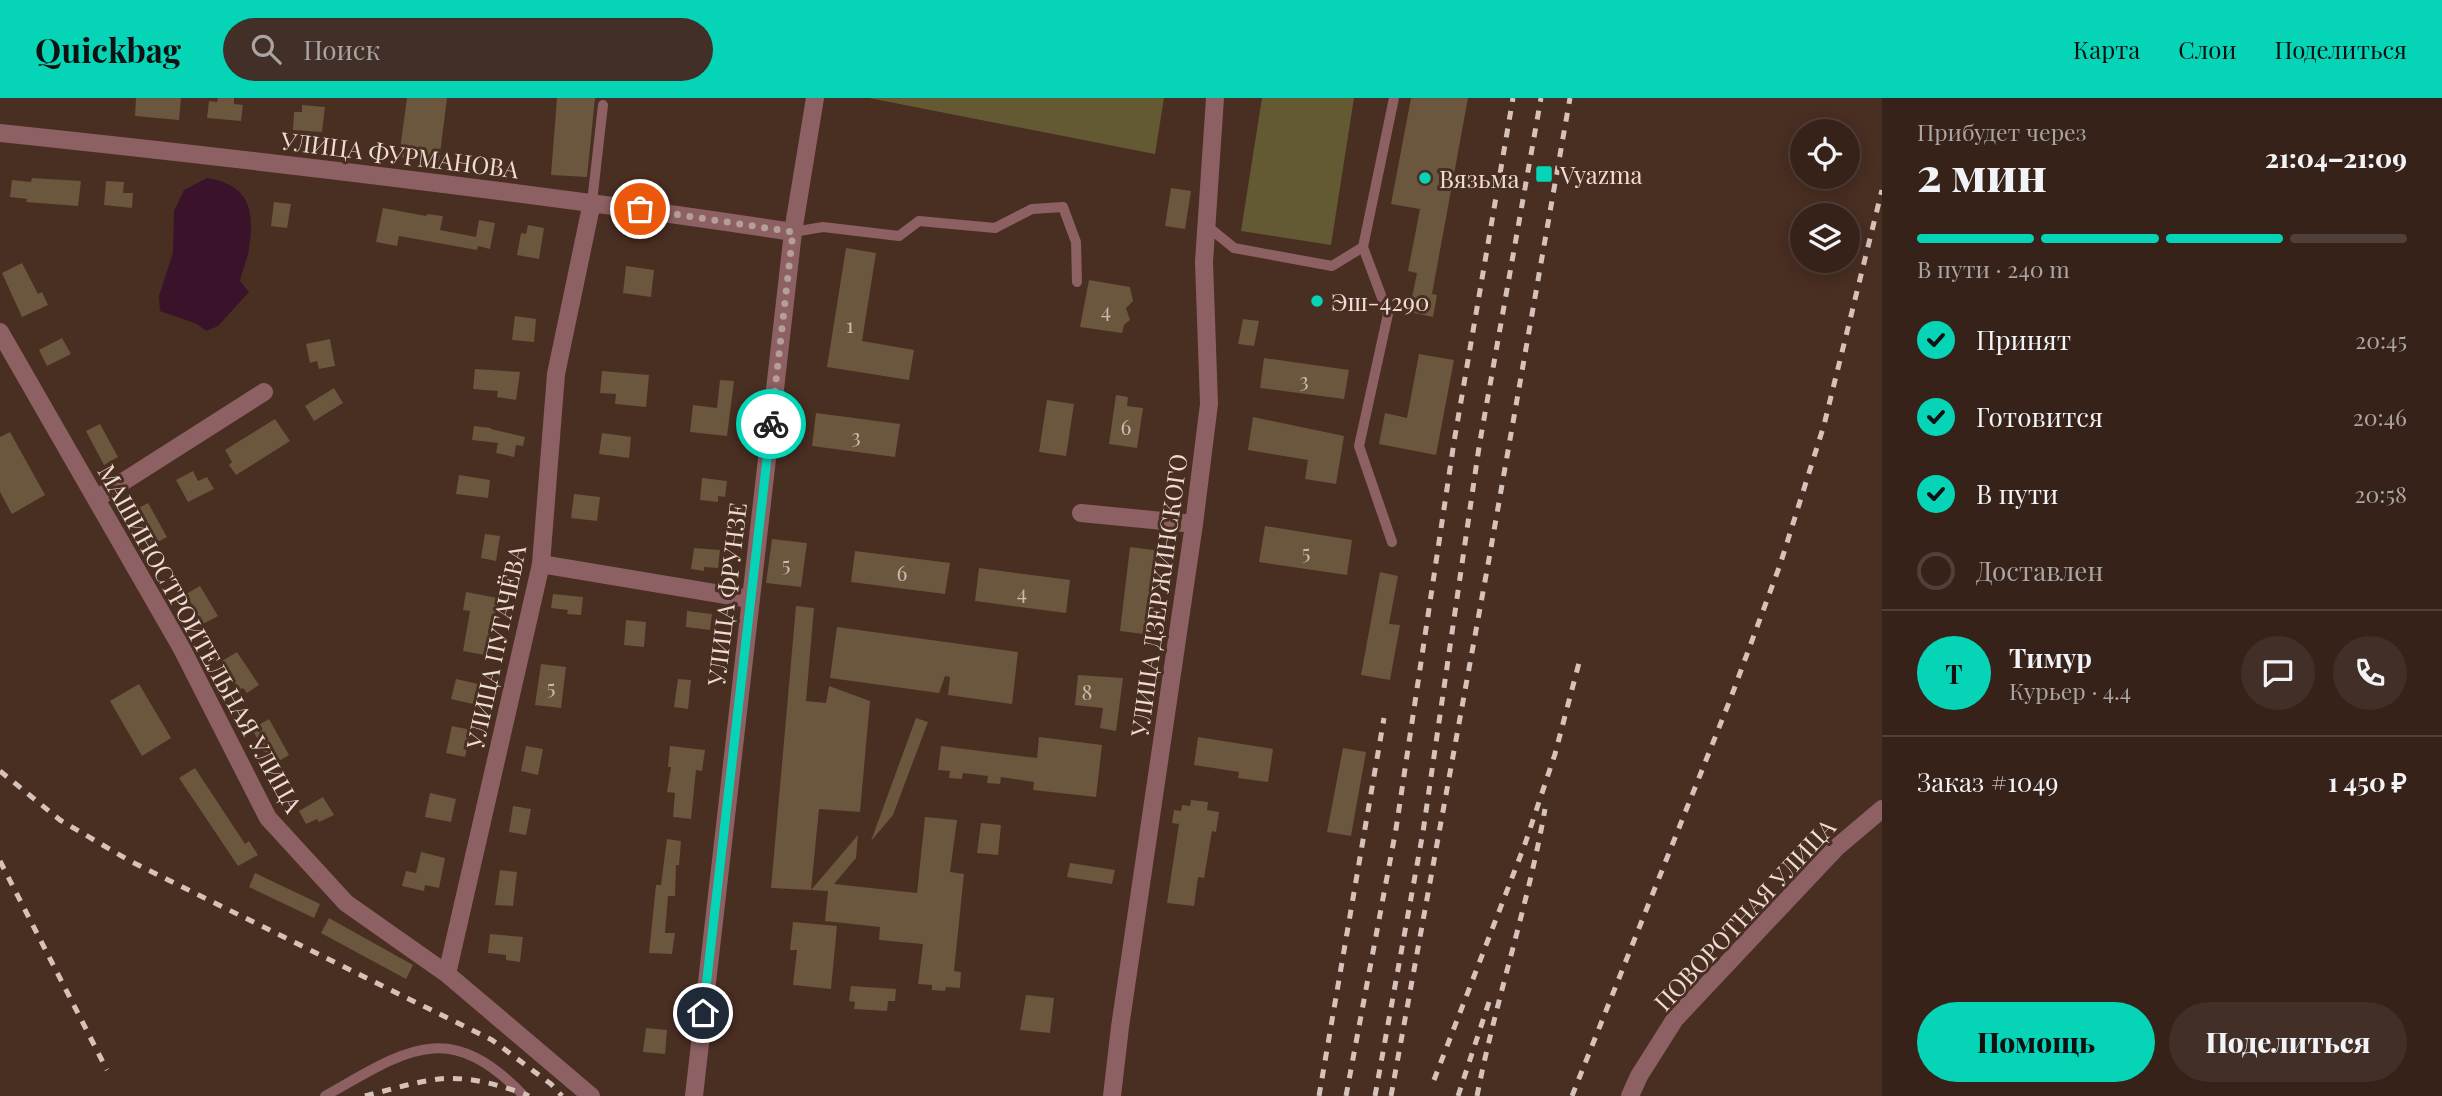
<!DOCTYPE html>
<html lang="ru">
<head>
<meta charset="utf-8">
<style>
	:root { --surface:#37221a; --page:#422f27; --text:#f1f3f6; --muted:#aaa4a2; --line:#513f39; --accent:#05d5b6 }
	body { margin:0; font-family:"Playfair Display",serif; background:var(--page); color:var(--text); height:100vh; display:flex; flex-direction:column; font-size:26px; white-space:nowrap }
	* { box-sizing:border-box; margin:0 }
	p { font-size:23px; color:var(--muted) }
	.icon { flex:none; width:38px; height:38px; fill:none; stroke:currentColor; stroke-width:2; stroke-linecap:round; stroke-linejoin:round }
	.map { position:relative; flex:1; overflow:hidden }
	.panel { display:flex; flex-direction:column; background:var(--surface); width:560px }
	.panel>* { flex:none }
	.controls { position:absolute; left:1790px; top:21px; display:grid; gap:14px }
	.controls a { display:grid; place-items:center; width:70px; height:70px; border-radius:50%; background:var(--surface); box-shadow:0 4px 18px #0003,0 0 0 2px var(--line); font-size:35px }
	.pin { position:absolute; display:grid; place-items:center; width:60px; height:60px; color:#fff; margin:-30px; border:4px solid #fff; border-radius:50%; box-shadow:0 2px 7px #0007 }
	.courier { position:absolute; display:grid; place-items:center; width:70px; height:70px; margin:-35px; border:5px solid #05d5b6; border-radius:50%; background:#fff; color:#222; box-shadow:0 2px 9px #0007 }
	.head em { font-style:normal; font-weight:800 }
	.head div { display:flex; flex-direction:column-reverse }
	.head { display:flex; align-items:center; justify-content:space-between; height:119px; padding:0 35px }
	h1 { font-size:46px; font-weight:800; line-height:52px }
	.bar { display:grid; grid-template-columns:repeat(4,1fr); gap:10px 7px; align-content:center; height:84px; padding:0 35px }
	.bar i { height:9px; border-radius:5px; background:var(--line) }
	.bar .active { background:var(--accent) }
	.bar p { grid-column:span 4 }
	.line { display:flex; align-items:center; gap:18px; padding:0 35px; border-top:2px solid var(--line) }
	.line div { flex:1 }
	.round { display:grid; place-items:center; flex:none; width:74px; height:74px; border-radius:37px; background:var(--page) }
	ol { padding:0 35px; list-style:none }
	li { display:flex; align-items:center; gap:21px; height:77px }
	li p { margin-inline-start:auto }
	li .icon { padding:7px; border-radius:50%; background:var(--accent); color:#111; stroke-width:4 }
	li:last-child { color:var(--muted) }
	li i { width:38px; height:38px; border:4px solid var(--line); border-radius:50% }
	.action { display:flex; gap:14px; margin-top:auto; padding:14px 35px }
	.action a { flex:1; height:80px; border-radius:42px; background:var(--accent); color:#111; font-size:28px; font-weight:800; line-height:80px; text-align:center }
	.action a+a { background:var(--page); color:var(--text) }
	header { display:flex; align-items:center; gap:42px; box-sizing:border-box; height:98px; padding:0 35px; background:var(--accent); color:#111 }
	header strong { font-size:33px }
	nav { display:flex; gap:38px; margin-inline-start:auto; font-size:24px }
	.search { width:490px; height:63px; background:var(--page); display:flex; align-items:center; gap:18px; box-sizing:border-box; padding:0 24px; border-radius:38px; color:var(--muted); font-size:26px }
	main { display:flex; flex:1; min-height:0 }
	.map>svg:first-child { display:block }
</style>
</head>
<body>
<header>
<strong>Quickbag</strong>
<div class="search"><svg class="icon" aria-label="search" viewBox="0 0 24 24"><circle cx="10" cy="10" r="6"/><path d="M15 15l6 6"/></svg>Поиск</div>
<nav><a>Карта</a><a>Слои</a><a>Поделиться</a></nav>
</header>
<main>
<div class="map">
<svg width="1882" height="998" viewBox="0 0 1882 998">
	<rect width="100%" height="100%" fill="#492e22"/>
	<path fill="#635a33" d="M 869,0 L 1164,0 L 1155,56 Z
		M 1262,0 L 1354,0 L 1331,147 L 1241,133 Z"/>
	<path fill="#3a1229" d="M 207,80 C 249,87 255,111 249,150 C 248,161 242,172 240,183 L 249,194 L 218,228 L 206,233 L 197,226 L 160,213 L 159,198 L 173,155 L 174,113 L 184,92 Z"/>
	<path fill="#6b563e" d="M 136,0 L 181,0 L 179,22 L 135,18 Z
		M 218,0 L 234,0 L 234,6 L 243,7 L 241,23 L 207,20 L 209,3 L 217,4 Z
		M 407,0 L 447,0 L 439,64 L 399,59 Z
		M 557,0 L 595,0 L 587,79 L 551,77 Z
		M 1411,0 L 1468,0 L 1432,196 L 1437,197 L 1433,219 L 1409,214 L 1417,175 L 1408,173 L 1420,111 L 1391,106 Z
		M 302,7 L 325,9 L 322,34 L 293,32 L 294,14 L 302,14 Z
		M 32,80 L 81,83 L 78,108 L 26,104 L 27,101 L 10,99 L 12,82 L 31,84 Z
		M 106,83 L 124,84 L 123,95 L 133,95 L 132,110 L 104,107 Z
		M 1171,90 L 1191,93 L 1185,131 L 1165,128 Z
		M 274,104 L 291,106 L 287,130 L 271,128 Z
		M 383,110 L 426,118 L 427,116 L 443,118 L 440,132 L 476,139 L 479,122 L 495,125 L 490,151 L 478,148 L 477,152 L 399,138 L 397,148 L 376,144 Z
		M 528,127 L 544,130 L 539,161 L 517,157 L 521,135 L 526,136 Z
		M 846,150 L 876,155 L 862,243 L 914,252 L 909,282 L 827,269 Z
		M 22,165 L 38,196 L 42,194 L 48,207 L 22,219 L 2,175 Z
		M 626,168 L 654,172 L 651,199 L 623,195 Z
		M 1089,182 L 1130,189 L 1133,203 L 1126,210 L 1130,222 L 1124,227 L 1122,235 L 1080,229 Z
		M 515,218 L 536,221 L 534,244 L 512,242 Z
		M 1243,221 L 1259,223 L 1254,248 L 1238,246 Z
		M 62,240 L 71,256 L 47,268 L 39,252 Z
		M 330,241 L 335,268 L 319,271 L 317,263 L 310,265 L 306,246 Z
		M 1419,256 L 1454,262 L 1436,357 L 1379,346 L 1385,315 L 1407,320 Z
		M 1264,260 L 1349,272 L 1344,301 L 1260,290 Z
		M 475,271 L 520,274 L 516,302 L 497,299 L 498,293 L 473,291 Z
		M 602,273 L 649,277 L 646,309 L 615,306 L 616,296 L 600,295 Z
		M 720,282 L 734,283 L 727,338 L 690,334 L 693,307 L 717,310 Z
		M 334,290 L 343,305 L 314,323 L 305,308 Z
		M 1116,297 L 1128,299 L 1127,308 L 1143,310 L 1137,350 L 1109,346 Z
		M 1047,302 L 1074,306 L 1066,358 L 1039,354 Z
		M 816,315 L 900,326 L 895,359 L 812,348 Z
		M 1253,319 L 1344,338 L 1336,386 L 1305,381 L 1308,362 L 1248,352 Z
		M 275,321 L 290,343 L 236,377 L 229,367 L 232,364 L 225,352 Z
		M 100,326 L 118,359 L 104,367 L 86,333 Z
		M 474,328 L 491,330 L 491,331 L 525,339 L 523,348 L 516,347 L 514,359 L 496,355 L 498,345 L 472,342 Z
		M 10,334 L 45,397 L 12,416 L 0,394 L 0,339 Z
		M 602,335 L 631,339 L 629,360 L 599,356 Z
		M 193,373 L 198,383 L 207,379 L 214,391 L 188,404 L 176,382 Z
		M 459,377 L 490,382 L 488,400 L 456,396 Z
		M 702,380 L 727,383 L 725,399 L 718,398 L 718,404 L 700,402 Z
		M 574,396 L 600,399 L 597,423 L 571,420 Z
		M 148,405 L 167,439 L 152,447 L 141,426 L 136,429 L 128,416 Z
		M 1265,428 L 1352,442 L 1347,477 L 1259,464 Z
		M 485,436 L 500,438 L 496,463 L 481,460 Z
		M 772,441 L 807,445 L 801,489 L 766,485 Z
		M 1130,449 L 1161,453 L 1151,537 L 1120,533 Z
		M 694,450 L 720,452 L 718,470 L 704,469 L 704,473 L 691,471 Z
		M 855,453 L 950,465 L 945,496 L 851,484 Z
		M 979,470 L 1070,482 L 1066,515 L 975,503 Z
		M 1380,474 L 1398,478 L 1389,526 L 1400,527 L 1390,582 L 1361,577 Z
		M 200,488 L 218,518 L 203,526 L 186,496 Z
		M 466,494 L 497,500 L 495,517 L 492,517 L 485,557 L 463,553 L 470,513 L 463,512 Z
		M 553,496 L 583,499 L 581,517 L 567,516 L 568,512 L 551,510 Z
		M 796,508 L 814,510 L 806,603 L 826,605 L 829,588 L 870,603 L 860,714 L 819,711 L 811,792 L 771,790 Z
		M 687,513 L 712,516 L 710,532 L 686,529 Z
		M 626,522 L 646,524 L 644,549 L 624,547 Z
		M 837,529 L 1018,554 L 1012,606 L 948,597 L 950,579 L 945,578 L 939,595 L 830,580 Z
		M 237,554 L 259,587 L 247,595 L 243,590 L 239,592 L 222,563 Z
		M 541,566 L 566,569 L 561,610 L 535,607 Z
		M 1078,577 L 1123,580 L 1116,633 L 1100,630 L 1103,610 L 1075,607 Z
		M 456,581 L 478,586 L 473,606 L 451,601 Z
		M 678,581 L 691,582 L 688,611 L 674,609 Z
		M 139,586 L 171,640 L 142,658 L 110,603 Z
		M 916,620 L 928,624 L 893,717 L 871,743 Z
		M 269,621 L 289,657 L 272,667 L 252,631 Z
		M 452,628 L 471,632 L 465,659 L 446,655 Z
		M 1039,639 L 1102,647 L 1096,699 L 1033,692 L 1034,684 L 1001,679 L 1000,686 L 987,685 L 988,678 L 963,675 L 962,681 L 949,680 L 950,673 L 938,672 L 941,648 L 1037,660 Z
		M 1198,639 L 1273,651 L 1268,684 L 1238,680 L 1239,674 L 1194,667 Z
		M 526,648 L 543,651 L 538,677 L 521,673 Z
		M 670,648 L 705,652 L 702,673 L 696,672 L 691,721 L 673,719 L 675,695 L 667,694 L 671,669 L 668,669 Z
		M 1343,650 L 1366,654 L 1351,738 L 1327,734 Z
		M 195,670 L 245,746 L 249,743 L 258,757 L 238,768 L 179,680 Z
		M 430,695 L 456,701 L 451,724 L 425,719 Z
		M 323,699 L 334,717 L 319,724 L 317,721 L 306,726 L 299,713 Z
		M 1191,702 L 1208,704 L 1207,712 L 1219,714 L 1216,734 L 1212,733 L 1204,780 L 1198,779 L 1194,808 L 1167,805 L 1179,726 L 1172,725 L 1174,712 L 1181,713 L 1182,707 L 1190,708 Z
		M 513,708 L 531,711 L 526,737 L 509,734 Z
		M 925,719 L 957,722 L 950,774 L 964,776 L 954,873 L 961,874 L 960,890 L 946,889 L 945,893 L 932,892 L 932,887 L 918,886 L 923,846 L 879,842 L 880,829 L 825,823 L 828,793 L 811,792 L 858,737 L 856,760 L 834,786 L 917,795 Z
		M 981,725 L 1001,727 L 998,757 L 977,755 Z
		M 667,741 L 681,743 L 679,767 L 676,767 L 675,798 L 668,798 L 665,835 L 675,835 L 672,856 L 649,855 L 656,787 L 661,787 Z
		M 421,754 L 445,760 L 439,790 L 425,787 L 424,793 L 402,788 L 406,773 L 416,775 Z
		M 1070,765 L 1115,772 L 1112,786 L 1067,779 Z
		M 500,772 L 517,774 L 513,808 L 495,807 Z
		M 255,775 L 320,806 L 314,820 L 249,789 Z
		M 329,820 L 413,867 L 406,881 L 321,835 Z
		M 793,824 L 837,828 L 831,891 L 793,887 L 797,852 L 790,852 Z
		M 490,836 L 523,839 L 520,864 L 506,862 L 506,857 L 488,855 Z
		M 851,888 L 896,891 L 895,903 L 888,903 L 887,913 L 854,911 L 855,904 L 849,903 Z
		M 1026,897 L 1054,900 L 1050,935 L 1020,932 Z
		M 646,930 L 667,932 L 665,956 L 643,954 Z"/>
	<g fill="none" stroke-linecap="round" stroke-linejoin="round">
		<path stroke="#8d6063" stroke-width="10" d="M 592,104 L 603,7
			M 1207,128 L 1234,150 L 1332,168 L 1363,149 L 1394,0
			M 793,134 L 823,129 L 899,138 L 919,123 L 995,130 L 1032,111 L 1063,109 L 1076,144 L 1077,184
			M 1363,149 L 1388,216 L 1359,348 L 1392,444
			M 325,998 C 405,953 448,918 524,998"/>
		<path stroke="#8d6063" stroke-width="18" d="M 0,35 C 265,63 530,94 793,134
			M 0,234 L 181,549 L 268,720 L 346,805 L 447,876 L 591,998
			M 96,401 L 264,294
			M 1081,415 L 1194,426
			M 541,466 L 750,501
			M 447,876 L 541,466 L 556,276 L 592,104
			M 694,998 L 793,134 L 815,0
			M 1112,998 L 1120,929 L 1194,426 L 1209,306 L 1204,164 L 1215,0
			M 1630,998 L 1639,978 L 1675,921 L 1836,750 L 1882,711"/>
		<path stroke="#d5c2ba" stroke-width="5" stroke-dasharray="9 9" stroke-linecap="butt" d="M 0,673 L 60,722 L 130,763 L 492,942 L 551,986 L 562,998
			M 0,763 L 107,972
			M 1434,982 L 1525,746 L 1555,656 L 1580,561
			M 365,998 C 389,992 414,984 439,981 C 468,978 502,987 529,998
			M 1319,998 L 1384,620
			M 1346,998 L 1396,731 L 1454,344 L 1513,0
			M 1375,998 L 1423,734 L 1479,349 L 1541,0
			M 1391,998 L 1489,461 L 1570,0
			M 1458,998 L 1491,898
			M 1477,998 C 1496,901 1528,808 1545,711
			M 1572,998 L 1730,602 L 1780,467 L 1824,327 L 1882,92"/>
	</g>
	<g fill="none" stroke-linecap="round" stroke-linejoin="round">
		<path stroke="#b49f96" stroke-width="7" stroke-dasharray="0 12.6" d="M 640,111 L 793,134 L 771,326"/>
		<path stroke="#05d5b6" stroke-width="9" d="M 703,915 L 771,326"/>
	</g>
	<g fill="#05d5b6" stroke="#492e22" stroke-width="2.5">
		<rect x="1535" y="67" width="18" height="18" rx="3.5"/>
		<circle cx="1425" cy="80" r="7"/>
		<circle cx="1317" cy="203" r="7"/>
	</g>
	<g text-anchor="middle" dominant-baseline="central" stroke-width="6" stroke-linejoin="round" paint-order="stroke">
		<g font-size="21" fill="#cdbaaf">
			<text x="1106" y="211">4</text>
			<text x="850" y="226">1</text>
			<text x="1304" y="281">3</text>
			<text x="1126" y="328">6</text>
			<text x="856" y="337">3</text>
			<text x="1306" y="453">5</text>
			<text x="786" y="465">5</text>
			<text x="902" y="474">6</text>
			<text x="1022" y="493">4</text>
			<text x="551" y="588">5</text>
			<text x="1087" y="593">8</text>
		</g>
		<g font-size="24" fill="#eedcd5" stroke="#492e22">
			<text transform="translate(400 56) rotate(7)">УЛИЦА ФУРМАНОВА</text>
			<text transform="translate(726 496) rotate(-83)">УЛИЦА ФРУНЗЕ</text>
			<text transform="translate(1158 497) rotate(-82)">УЛИЦА ДЗЕРЖИНСКОГО</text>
			<text transform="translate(201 540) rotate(61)">МАШИНОСТРОИТЕЛЬНАЯ УЛИЦА</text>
			<text transform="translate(495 549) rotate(-78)">УЛИЦА ПУГАЧЁВА</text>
			<text transform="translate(1744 816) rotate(-47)">ПОВОРОТНАЯ УЛИЦА</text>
		</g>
		<g font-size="24" fill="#eedcd5" stroke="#492e22" text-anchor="start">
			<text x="1560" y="76">Vyazma</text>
			<text x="1439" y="80">Вязьма</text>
			<text x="1331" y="203">Эш-4290</text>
		</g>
	</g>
</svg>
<div class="controls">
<a><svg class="icon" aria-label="locate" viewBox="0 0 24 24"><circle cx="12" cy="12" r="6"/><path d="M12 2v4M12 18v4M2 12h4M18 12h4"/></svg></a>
<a><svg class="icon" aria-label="layers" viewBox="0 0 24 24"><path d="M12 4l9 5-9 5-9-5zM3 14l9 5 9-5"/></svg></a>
</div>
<div class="pin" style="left:640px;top:111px;background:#ea580c"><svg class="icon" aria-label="bag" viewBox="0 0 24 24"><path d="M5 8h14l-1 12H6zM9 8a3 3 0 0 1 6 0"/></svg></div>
<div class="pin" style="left:703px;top:915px;background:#1f2937"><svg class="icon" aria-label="home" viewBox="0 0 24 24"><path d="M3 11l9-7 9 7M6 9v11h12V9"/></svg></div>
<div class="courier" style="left:771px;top:326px"><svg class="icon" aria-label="bike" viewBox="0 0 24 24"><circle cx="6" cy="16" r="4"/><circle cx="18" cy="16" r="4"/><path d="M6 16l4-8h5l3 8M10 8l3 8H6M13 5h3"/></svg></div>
</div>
<section class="panel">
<div class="head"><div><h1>2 мин</h1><p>Прибудет через</p></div><em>21:04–21:09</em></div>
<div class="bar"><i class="active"></i><i class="active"></i><i class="active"></i><i></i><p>В пути · 240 m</p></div>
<ol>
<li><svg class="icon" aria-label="check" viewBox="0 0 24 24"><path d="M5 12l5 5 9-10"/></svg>Принят<p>20:45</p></li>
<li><svg class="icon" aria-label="check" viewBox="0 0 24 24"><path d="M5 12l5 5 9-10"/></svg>Готовится<p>20:46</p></li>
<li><svg class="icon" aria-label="check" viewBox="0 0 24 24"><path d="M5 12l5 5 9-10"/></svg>В пути<p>20:58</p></li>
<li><i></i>Доставлен</li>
</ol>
<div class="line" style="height:126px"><b class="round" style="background:var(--accent);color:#111">Т</b><div><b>Тимур</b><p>Курьер · 4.4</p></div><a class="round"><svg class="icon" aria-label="chat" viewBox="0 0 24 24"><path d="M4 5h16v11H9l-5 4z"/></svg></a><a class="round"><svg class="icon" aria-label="phone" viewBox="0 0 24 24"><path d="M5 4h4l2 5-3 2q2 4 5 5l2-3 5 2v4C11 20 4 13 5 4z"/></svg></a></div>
<div class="line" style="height:91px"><div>Заказ #1049</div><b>1 450 ₽</b></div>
<div class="action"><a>Помощь</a><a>Поделиться</a></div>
</section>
</main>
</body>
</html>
